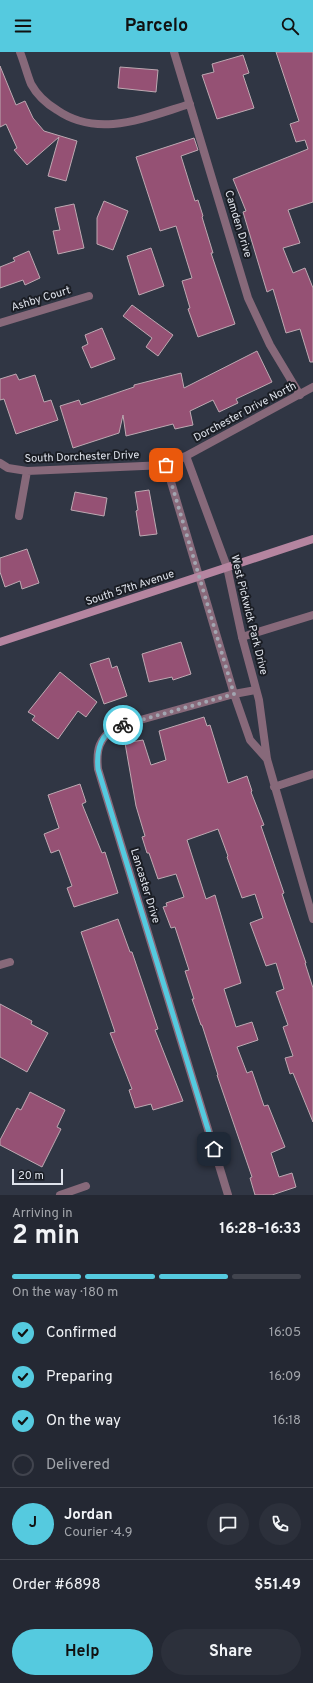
<!DOCTYPE html>
<html lang="en">
<head>
<meta charset="utf-8">
<style>
	:root { --surface:#242833; --page:#2c303b; --text:#f1f3f6; --muted:#a3a6ac; --line:#41444e; --accent:#55cadf }
	body { margin:0; font-family:Overpass,sans-serif; background:var(--page); color:var(--text); height:100vh; display:flex; flex-direction:column; font-size:15px; white-space:nowrap }
	* { box-sizing:border-box; margin:0 }
	p { font-size:13px; color:var(--muted) }
	.icon { flex:none; width:22px; height:22px; fill:none; stroke:currentColor; stroke-width:2; stroke-linecap:round; stroke-linejoin:round }
	.map { position:relative; height:1143px; overflow:hidden }
	.side { display:flex; flex-direction:column; background:var(--surface); flex:1 }
	.side>* { flex:none }
	.scale { position:absolute; left:12px; bottom:10px; width:51px; box-sizing:border-box; padding-left:4px; border:2px solid #dfe3ec; border-top:0; font-size:11px; line-height:14px; white-space:nowrap; color:#dfe3ec; -webkit-text-stroke:3px #1a1d24; paint-order:stroke }
	.pin { position:absolute; display:grid; place-items:center; width:34px; height:34px; color:#fff; margin:-17px; border-radius:8px; box-shadow:0 2px 6px #0006 }
	.courier { position:absolute; display:grid; place-items:center; width:40px; height:40px; margin:-20px; border:3px solid #55cadf; border-radius:50%; background:#fff; color:#222; box-shadow:0 1px 5px #0007 }
	.head em { font-style:normal; font-weight:700 }
	.head div { display:flex; flex-direction:column-reverse }
	.head { display:flex; align-items:center; justify-content:space-between; height:68px; padding:0 12px }
	h1 { font-size:26px; font-weight:700; line-height:30px }
	.bar { display:grid; grid-template-columns:repeat(4,1fr); gap:6px 4px; align-content:center; height:48px; padding:0 12px }
	.bar i { height:5px; border-radius:3px; background:var(--line) }
	.bar .current { background:var(--accent) }
	.bar p { grid-column:span 4 }
	.line { display:flex; align-items:center; gap:10px; padding:0 12px; border-top:1px solid var(--line) }
	.line div { flex:1 }
	.round { display:grid; place-items:center; flex:none; width:42px; height:42px; border-radius:21px; background:var(--page) }
	ol { padding:0 12px; list-style:none }
	li { display:flex; align-items:center; gap:12px; height:44px }
	li p { margin-inline-start:auto }
	li .icon { padding:4px; border-radius:50%; background:var(--accent); color:#111; stroke-width:4 }
	li:last-child { color:var(--muted) }
	li i { width:22px; height:22px; border:2px solid var(--line); border-radius:50% }
	.cta { display:flex; gap:8px; margin-top:auto; padding:8px 12px }
	.cta a { flex:1; height:46px; border-radius:24px; background:var(--accent); color:#111; font-size:16px; font-weight:700; line-height:46px; text-align:center }
	.cta a+a { background:var(--page); color:var(--text) }
	header { display:flex; justify-content:space-between; align-items:center; height:52px; padding:0 12px; background:var(--accent); color:#111; font-size:18px; font-weight:700 }
	.map>svg:first-child { display:block }
</style>
</head>
<body>
<header><svg class="icon" aria-label="menu" viewBox="0 0 24 24"><path d="M4 6h16M4 12h16M4 18h16"/></svg>Parcelo<svg class="icon" aria-label="search" viewBox="0 0 24 24"><circle cx="10" cy="10" r="6"/><path d="M15 15l6 6"/></svg></header>
<div class="map">
<svg width="313" height="1143" viewBox="0 0 313 1143">
	<rect width="100%" height="100%" fill="#303644"/>
	<path fill="#955174" stroke="#bda9b2" d="M 276,0 L 313,0 L 313,150 L 288,158 L 300,191 L 283,196 L 293,221 L 305,216 L 313,236 L 313,310 L 310,310 L 300,277 L 286,281 L 273,237 L 267,240 L 243,160 L 246,159 L 233,127 L 308,97 L 305,88 L 296,90 L 290,72 L 299,69 Z
		M 243,3 L 249,21 L 243,23 L 254,56 L 217,67 L 202,23 L 214,20 L 212,12 Z
		M 0,14 L 16,53 L 25,49 L 33,66 L 44,79 L 77,89 L 66,129 L 48,124 L 59,85 L 27,113 L 14,98 L 17,96 L 6,72 L 0,75 Z
		M 120,15 L 158,18 L 156,40 L 118,36 Z
		M 194,86 L 198,98 L 181,104 L 195,149 L 198,148 L 203,164 L 202,165 L 213,201 L 211,201 L 235,272 L 198,285 L 188,257 L 190,256 L 182,229 L 192,226 L 176,174 L 160,179 L 136,105 Z
		M 104,149 L 128,159 L 113,198 L 97,192 L 97,166 Z
		M 74,152 L 84,196 L 58,202 L 53,179 L 60,178 L 55,156 Z
		M 151,196 L 164,234 L 139,243 L 127,204 Z
		M 29,199 L 40,226 L 25,233 L 23,228 L 0,236 L 0,215 L 15,209 L 13,206 Z
		M 132,253 L 173,283 L 158,304 L 146,295 L 152,286 L 123,264 Z
		M 102,276 L 115,307 L 91,316 L 82,295 L 88,292 L 85,283 Z
		M 257,299 L 272,330 L 236,347 L 238,351 L 219,360 L 213,348 L 190,359 L 193,373 L 175,377 L 173,372 L 126,384 L 123,363 L 119,381 L 73,396 L 60,354 L 79,348 L 81,353 L 134,335 L 134,333 L 181,321 L 184,336 Z
		M 16,322 L 19,328 L 35,323 L 44,350 L 51,348 L 58,368 L 16,382 L 4,347 L 0,348 L 0,327 Z
		M 149,438 L 157,482 L 140,484 L 136,459 L 138,458 L 135,440 Z
		M 75,440 L 107,446 L 104,464 L 71,458 Z
		M 27,497 L 39,531 L 22,537 L 20,529 L 5,535 L 0,520 L 0,506 Z
		M 181,590 L 191,622 L 173,628 L 172,625 L 149,630 L 142,602 Z
		M 109,606 L 112,616 L 117,614 L 127,644 L 104,652 L 90,612 Z
		M 60,620 L 97,650 L 86,665 L 78,659 L 58,687 L 32,668 L 35,664 L 28,660 Z
		M 204,665 L 207,674 L 210,673 L 228,731 L 247,724 L 252,739 L 251,740 L 264,773 L 261,774 L 284,841 L 282,842 L 306,911 L 305,911 L 313,936 L 313,1070 L 293,1021 L 290,1022 L 285,1006 L 293,1004 L 283,975 L 288,973 L 276,940 L 284,937 L 276,911 L 266,914 L 250,871 L 263,866 L 255,842 L 242,846 L 227,805 L 228,804 L 218,777 L 187,788 L 206,847 L 215,843 L 239,924 L 241,931 L 224,937 L 236,975 L 252,970 L 258,988 L 237,995 L 247,1021 L 252,1019 L 264,1054 L 268,1053 L 285,1095 L 271,1101 L 279,1125 L 292,1121 L 296,1135 L 272,1143 L 255,1143 L 250,1126 L 252,1125 L 217,1023 L 218,1023 L 202,973 L 201,973 L 192,947 L 194,947 L 185,919 L 189,918 L 175,875 L 171,876 L 163,855 L 167,854 L 166,851 L 184,845 L 176,822 L 158,827 L 149,801 L 147,801 L 142,785 L 145,784 L 136,754 L 125,691 L 143,688 L 151,713 L 166,708 L 159,679 Z
		M 80,732 L 86,750 L 82,752 L 102,801 L 105,800 L 118,841 L 74,855 L 67,836 L 72,834 L 59,798 L 51,801 L 44,782 L 59,776 L 48,743 Z
		M 118,867 L 130,900 L 132,900 L 158,977 L 155,978 L 183,1049 L 153,1058 L 151,1052 L 135,1056 L 129,1038 L 132,1037 L 110,981 L 115,980 L 81,880 Z
		M 0,952 L 32,969 L 31,972 L 48,981 L 27,1020 L 0,1005 Z
		M 30,1040 L 65,1058 L 57,1075 L 61,1077 L 42,1115 L 0,1093 L 0,1088 L 17,1056 L 21,1058 Z"/>
	<g fill="none" stroke-linecap="round" stroke-linejoin="round">
		<path stroke="#87697a" stroke-width="8" d="M 242,585 L 313,563"/>
		<path stroke="#87697a" stroke-width="8" d="M 20,0 C 24,10 27,22 31,32 C 37,43 47,52 57,58 C 99,87 146,65 190,52
			M 174,0 L 248,246 L 270,293 L 300,343
			M 0,271 L 89,244
			M 186,404 L 227,515 L 242,585 L 259,648 L 267,707 L 313,867
			M 0,411 L 8,416 L 27,419 L 166,413 L 186,404 L 313,335
			M 166,413 L 234,642 L 250,688 L 267,707
			M 19,464 L 27,419
			M 274,735 L 313,722
			M 0,913 L 10,910
			M 60,1143 L 86,1134
			M 228,1143 L 98,717 C 96,697 99,687 115,675 L 234,642 L 256,638"/>
		<path stroke="#b585a0" stroke-width="8" d="M 0,590 L 313,487"/>
	</g>
	<g fill="none" stroke-linecap="round" stroke-linejoin="round">
		<path stroke="#a2a6b1" stroke-width="4" stroke-dasharray="0 7.2" d="M 123,673 L 234,642 L 166,413"/>
		<path stroke="#55cadf" stroke-width="5" d="M 123,673 C 101,679 96,696 98,717 L 214,1097"/>
	</g>
	<g text-anchor="middle" dominant-baseline="central" stroke-width="4" stroke-linejoin="round" paint-order="stroke">
		<g font-size="11" fill="#dfe3ec" stroke="#1a1d24">
			<text transform="translate(238 172) rotate(73)">Camden Drive</text>
			<text transform="translate(41 247) rotate(-17)">Ashby Court</text>
			<text transform="translate(245 360) rotate(-28)">Dorchester Drive North</text>
			<text transform="translate(82 405) rotate(-2)">South Dorchester Drive</text>
			<text transform="translate(130 536) rotate(-18)">South 57th Avenue</text>
			<text transform="translate(249 563) rotate(76)">West Pickwick Park Drive</text>
			<text transform="translate(145 834) rotate(73)">Lancaster Drive</text>
		</g>
	</g>
</svg>
<div class="scale">20 m</div>
<div class="pin" style="left:166px;top:413px;background:#ea580c"><svg class="icon" aria-label="bag" viewBox="0 0 24 24"><path d="M5 8h14l-1 12H6zM9 8a3 3 0 0 1 6 0"/></svg></div>
<div class="pin" style="left:214px;top:1097px;background:#1f2937"><svg class="icon" aria-label="home" viewBox="0 0 24 24"><path d="M3 11l9-7 9 7M6 9v11h12V9"/></svg></div>
<div class="courier" style="left:123px;top:673px"><svg class="icon" aria-label="bike" viewBox="0 0 24 24"><circle cx="6" cy="16" r="4"/><circle cx="18" cy="16" r="4"/><path d="M6 16l4-8h5l3 8M10 8l3 8H6M13 5h3"/></svg></div>
</div>
<section class="side">
<div class="head"><div><h1>2 min</h1><p>Arriving in</p></div><em>16:28–16:33</em></div>
<div class="bar"><i class="current"></i><i class="current"></i><i class="current"></i><i></i><p>On the way · 180 m</p></div>
<ol>
<li><svg class="icon" aria-label="check" viewBox="0 0 24 24"><path d="M5 12l5 5 9-10"/></svg>Confirmed<p>16:05</p></li>
<li><svg class="icon" aria-label="check" viewBox="0 0 24 24"><path d="M5 12l5 5 9-10"/></svg>Preparing<p>16:09</p></li>
<li><svg class="icon" aria-label="check" viewBox="0 0 24 24"><path d="M5 12l5 5 9-10"/></svg>On the way<p>16:18</p></li>
<li><i></i>Delivered</li>
</ol>
<div class="line" style="height:72px"><b class="round" style="background:var(--accent);color:#111">J</b><div><b>Jordan</b><p>Courier · 4.9</p></div><a class="round"><svg class="icon" aria-label="chat" viewBox="0 0 24 24"><path d="M4 5h16v11H9l-5 4z"/></svg></a><a class="round"><svg class="icon" aria-label="phone" viewBox="0 0 24 24"><path d="M5 4h4l2 5-3 2q2 4 5 5l2-3 5 2v4C11 20 4 13 5 4z"/></svg></a></div>
<div class="line" style="height:52px"><div>Order #6898</div><b>$51.49</b></div>
<div class="cta"><a>Help</a><a>Share</a></div>
</section>
</body>
</html>
